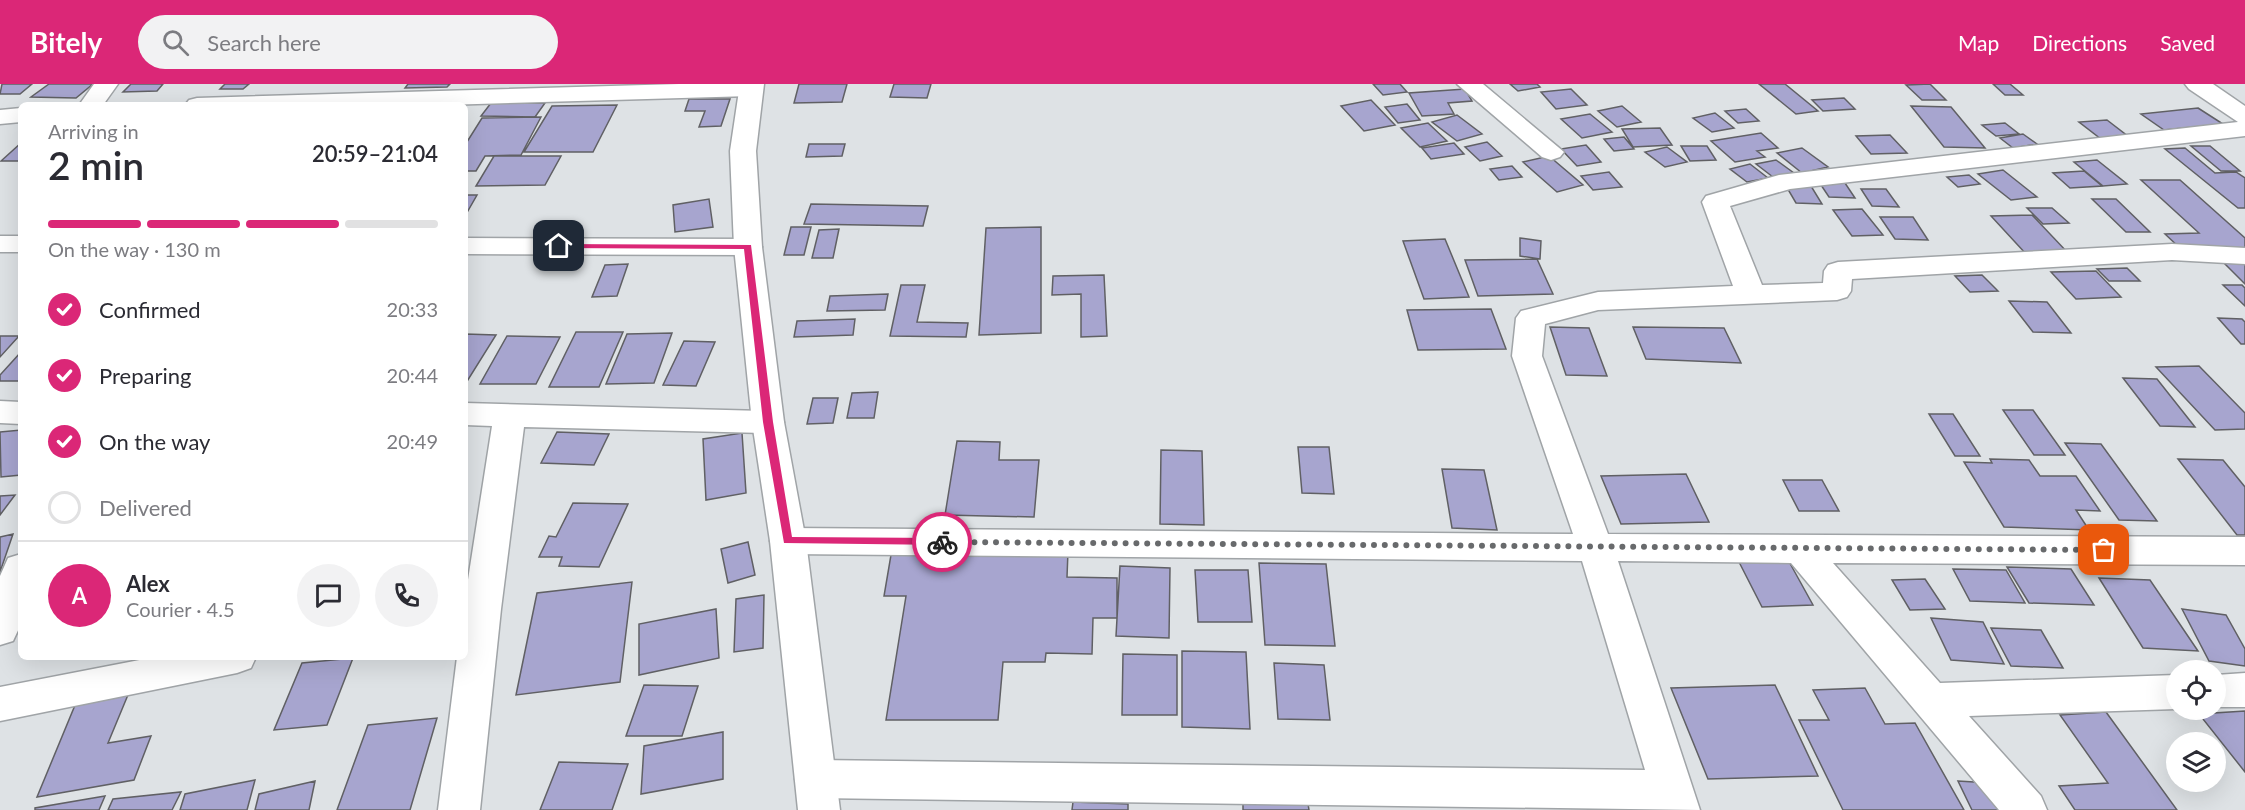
<!DOCTYPE html>
<html lang="en">
<head>
<meta charset="utf-8">
<style>
	:root { --surface:#fff; --page:#f2f2f3; --text:#2b2b33; --muted:#7c7c81; --line:#e1e1e2; --accent:#db2777 }
	body { margin:0; font-family:Lato,sans-serif; background:var(--page); color:var(--text); height:100vh; display:flex; flex-direction:column; font-size:22px; white-space:nowrap }
	* { box-sizing:border-box; margin:0 }
	p { font-size:20px; color:var(--muted) }
	.icon { flex:none; width:33px; height:33px; fill:none; stroke:currentColor; stroke-width:2; stroke-linecap:round; stroke-linejoin:round }
	.map { position:relative; flex:1; overflow:hidden }
	.side { position:absolute; left:18px; top:18px; width:450px; height:558px; display:flex; flex-direction:column; background:var(--surface); border-radius:9px; box-shadow:0 6px 24px #0002 }
	.side>* { flex:none }
	.controls { position:absolute; left:2166px; top:576px; display:grid; gap:12px }
	.controls a { display:grid; place-items:center; width:60px; height:60px; border-radius:50%; background:var(--surface); box-shadow:0 6px 24px #0002; font-size:30px }
	.pin { position:absolute; display:grid; place-items:center; width:51px; height:51px; color:#fff; margin:-26px; border-radius:12px; box-shadow:0 3px 9px #0006 }
	.courier { position:absolute; display:grid; place-items:center; width:60px; height:60px; margin:-30px; border:4px solid #db2777; border-radius:50%; background:#fff; color:#222; box-shadow:0 2px 8px #0007 }
	.headline em { font-style:normal; font-weight:600 }
	.headline div { display:flex; flex-direction:column-reverse }
	.headline { display:flex; align-items:center; justify-content:space-between; height:102px; padding:0 30px }
	h1 { font-size:39px; font-weight:600; line-height:45px }
	.bar { display:grid; grid-template-columns:repeat(4,1fr); gap:9px 6px; align-content:center; height:72px; padding:0 30px }
	.bar i { height:8px; border-radius:4px; background:var(--line) }
	.bar .active { background:var(--accent) }
	.bar p { grid-column:span 4 }
	.line { display:flex; align-items:center; gap:15px; padding:0 30px; border-top:2px solid var(--line) }
	.line div { flex:1 }
	.round { display:grid; place-items:center; flex:none; width:63px; height:63px; border-radius:32px; background:var(--page) }
	ol { padding:0 30px; list-style:none }
	li { display:flex; align-items:center; gap:18px; height:66px }
	li p { margin-inline-start:auto }
	li .icon { padding:6px; border-radius:50%; background:var(--accent); color:#fff; stroke-width:4 }
	li:last-child { color:var(--muted) }
	li i { width:33px; height:33px; border:3px solid var(--line); border-radius:50% }
	header { display:flex; align-items:center; gap:36px; box-sizing:border-box; height:84px; padding:0 30px; background:var(--accent); color:#fff }
	header strong { font-size:28px }
	nav { display:flex; gap:33px; margin-inline-start:auto; font-size:21px }
	.search { width:420px; height:54px; background:var(--page); display:flex; align-items:center; gap:15px; box-sizing:border-box; padding:0 21px; border-radius:33px; color:var(--muted); font-size:22px }
	.map>svg:first-child { display:block }
</style>
</head>
<body>
<header>
<strong>Bitely</strong>
<div class="search"><svg class="icon" aria-label="search" viewBox="0 0 24 24"><circle cx="10" cy="10" r="6"/><path d="M15 15l6 6"/></svg>Search here</div>
<nav><a>Map</a><a>Directions</a><a>Saved</a></nav>
</header>
<div class="map">
<svg width="2245" height="726" viewBox="0 0 2245 726">
	<rect width="100%" height="100%" fill="#dee2e5"/>
	<path fill="#a7a5cf" stroke="#606064" stroke-width="1.5" d="M 2,0 L 32,0 L 20,10 L 0,10 Z
		M 49,0 L 93,0 L 76,14 L 31,13 Z
		M 131,0 L 163,0 L 157,7 L 123,8 Z
		M 225,0 L 249,0 L 243,5 L 220,5 Z
		M 408,0 L 450,0 L 447,3 L 405,4 Z
		M 799,0 L 847,0 L 842,18 L 794,19 Z
		M 894,0 L 931,0 L 927,14 L 890,13 Z
		M 1373,0 L 1400,0 L 1407,8 L 1383,11 Z
		M 1510,0 L 1537,0 L 1540,3 L 1518,7 Z
		M 1759,0 L 1785,0 L 1818,27 L 1796,30 Z
		M 1930,0 L 1946,16 L 1922,16 L 1906,1 Z
		M 1993,0 L 2010,0 L 2023,11 L 2005,11 Z
		M 1465,5 L 1472,17 L 1448,19 L 1454,30 L 1422,32 L 1409,9 Z
		M 1571,5 L 1587,21 L 1556,25 L 1541,8 Z
		M 1844,14 L 1855,25 L 1823,27 L 1812,16 Z
		M 689,15 L 730,15 L 721,42 L 699,43 L 705,27 L 685,27 Z
		M 1371,16 L 1395,41 L 1364,47 L 1341,22 Z
		M 491,19 L 545,19 L 535,33 L 481,32 Z
		M 1407,20 L 1420,36 L 1398,39 L 1385,23 Z
		M 617,21 L 593,68 L 524,68 L 552,22 Z
		M 1622,22 L 1641,38 L 1617,43 L 1598,27 Z
		M 1911,22 L 1951,23 L 1985,64 L 1944,63 Z
		M 2198,24 L 2223,40 L 2164,46 L 2141,30 Z
		M 1746,25 L 1759,37 L 1738,39 L 1725,27 Z
		M 1715,29 L 1734,44 L 1712,48 L 1693,34 Z
		M 1590,30 L 1612,48 L 1582,54 L 1561,35 Z
		M 1457,31 L 1482,50 L 1457,57 L 1432,38 Z
		M 541,33 L 521,71 L 485,72 L 476,87 L 465,87 L 465,61 L 482,34 Z
		M 2107,36 L 2129,53 L 2101,55 L 2079,38 Z
		M 1428,39 L 1447,57 L 1420,63 L 1401,44 Z
		M 2005,39 L 2019,50 L 1996,52 L 1982,41 Z
		M 1660,44 L 1672,61 L 1633,63 L 1622,45 Z
		M 1761,49 L 1778,64 L 1757,67 L 1765,73 L 1735,78 L 1711,57 Z
		M 2023,50 L 2037,60 L 2013,64 L 2000,54 Z
		M 1890,51 L 1907,69 L 1871,70 L 1856,52 Z
		M 1624,53 L 1634,65 L 1614,67 L 1604,55 Z
		M 1487,58 L 1502,72 L 1480,77 L 1465,63 Z
		M 21,59 L 21,77 L 1,77 Z
		M 1454,59 L 1464,70 L 1431,75 L 1422,64 Z
		M 809,60 L 845,60 L 842,72 L 806,73 Z
		M 1586,61 L 1601,78 L 1577,82 L 1561,65 Z
		M 1681,62 L 1707,62 L 1716,76 L 1690,77 Z
		M 2191,62 L 2210,62 L 2240,87 L 2221,87 Z
		M 1667,63 L 1687,78 L 1665,83 L 1645,68 Z
		M 1802,64 L 1828,83 L 1802,89 L 1777,69 Z
		M 2185,64 L 2215,89 L 2236,88 L 2245,94 L 2245,124 L 2238,124 L 2165,65 Z
		M 494,72 L 561,72 L 545,101 L 476,102 Z
		M 1549,72 L 1583,101 L 1557,108 L 1523,78 Z
		M 1776,76 L 1794,89 L 1773,93 L 1756,80 Z
		M 2097,76 L 2127,100 L 2103,102 L 2074,78 Z
		M 1750,80 L 1768,94 L 1747,98 L 1730,85 Z
		M 1512,82 L 1522,93 L 1499,96 L 1490,85 Z
		M 2003,86 L 2037,113 L 2011,116 L 1978,90 Z
		M 2084,87 L 2102,102 L 2070,104 L 2053,89 Z
		M 1609,88 L 1622,103 L 1593,106 L 1581,92 Z
		M 1969,91 L 1980,100 L 1958,103 L 1947,93 Z
		M 1817,95 L 1843,96 L 1855,114 L 1829,113 Z
		M 2141,96 L 2180,96 L 2245,154 L 2245,164 L 2181,165 L 2165,150 L 2199,149 Z
		M 1786,102 L 1811,102 L 1822,120 L 1796,119 Z
		M 1861,105 L 1886,105 L 1899,123 L 1872,122 Z
		M 465,111 L 477,111 L 465,132 Z
		M 709,115 L 713,143 L 675,148 L 673,121 Z
		M 2092,115 L 2116,115 L 2150,148 L 2126,148 Z
		M 811,120 L 928,122 L 923,142 L 804,140 Z
		M 2027,124 L 2052,124 L 2069,139 L 2043,140 Z
		M 1862,125 L 1883,151 L 1852,152 L 1833,126 Z
		M 2032,131 L 2069,170 L 2027,171 L 1991,132 Z
		M 1880,133 L 1913,133 L 1928,156 L 1895,155 Z
		M 791,143 L 811,143 L 804,171 L 784,171 Z
		M 1041,143 L 1041,249 L 979,251 L 986,144 Z
		M 839,145 L 833,174 L 812,174 L 819,146 Z
		M 1520,154 L 1541,157 L 1540,175 L 1520,172 Z
		M 1445,155 L 1469,213 L 1424,215 L 1403,157 Z
		M 1537,175 L 1553,210 L 1478,212 L 1465,176 Z
		M 2223,178 L 2245,178 L 2245,200 Z
		M 628,180 L 617,212 L 592,213 L 605,181 Z
		M 2127,184 L 2140,197 L 2109,197 L 2097,185 Z
		M 2096,187 L 2121,213 L 2076,215 L 2051,188 Z
		M 1104,191 L 1107,252 L 1081,253 L 1081,210 L 1052,211 L 1053,192 Z
		M 1982,191 L 1998,207 L 1970,208 L 1955,192 Z
		M 901,201 L 925,201 L 917,238 L 968,239 L 966,253 L 890,252 Z
		M 2223,201 L 2242,201 L 2245,204 L 2245,222 Z
		M 888,210 L 885,226 L 827,227 L 830,212 Z
		M 2009,217 L 2047,218 L 2071,249 L 2033,248 Z
		M 1491,225 L 1506,265 L 1418,266 L 1407,226 Z
		M 2218,234 L 2242,235 L 2245,238 L 2245,260 L 2241,260 Z
		M 855,235 L 853,251 L 794,253 L 797,237 Z
		M 1550,243 L 1589,244 L 1607,292 L 1566,291 Z
		M 1633,243 L 1724,244 L 1741,279 L 1646,275 Z
		M 576,248 L 623,248 L 599,303 L 549,303 Z
		M 672,249 L 654,299 L 606,300 L 627,250 Z
		M 465,250 L 496,251 L 466,299 L 465,299 Z
		M 0,252 L 19,252 L 0,273 Z
		M 507,252 L 560,253 L 536,300 L 480,300 Z
		M 684,257 L 715,258 L 696,302 L 663,301 Z
		M 21,268 L 21,297 L 0,297 L 0,291 Z
		M 2199,282 L 2245,329 L 2245,345 L 2215,346 L 2156,283 Z
		M 2123,294 L 2157,295 L 2195,343 L 2160,342 Z
		M 878,308 L 874,334 L 847,334 L 852,309 Z
		M 813,314 L 838,314 L 833,339 L 807,340 Z
		M 2003,326 L 2033,326 L 2065,371 L 2034,371 Z
		M 1929,330 L 1953,330 L 1980,372 L 1955,372 Z
		M 21,346 L 21,391 L 1,393 L 0,348 Z
		M 557,348 L 609,350 L 594,381 L 541,379 Z
		M 742,349 L 746,409 L 706,416 L 703,355 Z
		M 957,357 L 1000,358 L 999,376 L 1039,376 L 1034,433 L 945,431 Z
		M 2065,359 L 2101,360 L 2157,437 L 2119,436 Z
		M 1298,363 L 1329,363 L 1334,410 L 1302,409 Z
		M 1161,366 L 1202,367 L 1204,441 L 1160,440 Z
		M 1990,375 L 2029,376 L 2040,392 L 2076,392 L 2100,427 L 2076,426 L 2089,446 L 2004,443 L 1964,378 L 1992,379 Z
		M 2178,375 L 2223,376 L 2245,403 L 2245,451 L 2237,451 Z
		M 1442,385 L 1484,386 L 1497,446 L 1452,444 Z
		M 1686,390 L 1709,438 L 1621,440 L 1601,392 Z
		M 1783,396 L 1822,396 L 1839,427 L 1799,427 Z
		M 15,411 L 0,431 L 0,412 Z
		M 573,419 L 628,420 L 599,483 L 559,482 L 562,473 L 539,473 L 549,452 L 556,453 Z
		M 13,450 L 0,488 L 0,453 Z
		M 748,458 L 755,491 L 728,499 L 721,465 Z
		M 892,465 L 1068,467 L 1067,493 L 1117,494 L 1117,534 L 1093,534 L 1092,570 L 1046,569 L 1045,578 L 1003,578 L 998,636 L 886,636 L 906,512 L 884,512 Z
		M 1787,474 L 1813,521 L 1762,523 L 1738,476 Z
		M 1259,479 L 1326,480 L 1335,562 L 1265,561 Z
		M 1120,482 L 1170,484 L 1169,554 L 1116,552 Z
		M 2007,483 L 2071,485 L 2094,521 L 2029,519 Z
		M 1953,485 L 2006,486 L 2025,519 L 1970,517 Z
		M 1195,486 L 1248,486 L 1252,538 L 1198,538 Z
		M 2099,494 L 2150,496 L 2198,567 L 2143,564 Z
		M 1925,495 L 1945,525 L 1910,526 L 1892,496 Z
		M 632,498 L 620,598 L 516,611 L 537,509 Z
		M 764,511 L 763,564 L 734,568 L 736,515 Z
		M 716,525 L 719,574 L 639,591 L 639,540 Z
		M 2182,525 L 2226,531 L 2245,565 L 2245,582 L 2209,577 Z
		M 1931,534 L 1983,538 L 2004,580 L 1951,576 Z
		M 1991,544 L 2041,546 L 2063,584 L 2011,582 Z
		M 1182,567 L 1246,568 L 1250,645 L 1182,643 Z
		M 1123,570 L 1177,571 L 1177,631 L 1122,631 Z
		M 353,574 L 327,641 L 274,646 L 302,579 Z
		M 1274,579 L 1324,581 L 1330,636 L 1278,635 Z
		M 644,601 L 698,602 L 682,652 L 626,652 Z
		M 1775,601 L 1818,692 L 1708,695 L 1671,604 Z
		M 1865,604 L 1885,640 L 1915,639 L 1964,726 L 1843,726 L 1799,636 L 1829,636 L 1813,606 Z
		M 130,606 L 108,659 L 151,652 L 134,696 L 37,713 L 78,614 Z
		M 2245,627 L 2245,688 L 2199,630 Z
		M 2106,628 L 2177,726 L 2075,726 L 2059,702 L 2108,699 L 2060,631 Z
		M 437,634 L 410,726 L 337,726 L 368,641 Z
		M 723,648 L 723,695 L 641,710 L 644,662 Z
		M 559,678 L 628,680 L 612,726 L 540,726 Z
		M 255,696 L 247,726 L 180,726 L 185,710 Z
		M 315,697 L 309,726 L 255,726 L 259,710 Z
		M 1958,697 L 1990,699 L 2003,726 L 1972,726 Z
		M 181,708 L 172,726 L 108,726 L 113,715 Z
		M 105,712 L 99,726 L 35,726 L 35,724 Z
		M 1243,717 L 1308,720 L 1309,726 L 1243,726 Z
		M 1073,718 L 1128,720 L 1128,726 L 1072,726 Z"/>
	<g fill="none" stroke-linecap="round" stroke-linejoin="round">
		<g stroke="#a0a4a7" stroke-width="3">
			<path id="street" d="M 94,0 L 118,0 L 103,21 L 79,21 Z
				M 679,0 L 759,0 L 763,5 L 759,10 L 751,12 L 444,21 L 185,21 L 189,16 L 197,14 Z
				M 1457,0 L 1483,0 L 1564,68 L 1560,73 L 1551,76 L 1542,73 Z
				M 2185,0 L 2213,0 L 2245,22 L 2245,52 L 1790,105 L 1730,122 L 1762,201 L 1823,199 L 1824,187 L 1828,181 L 1838,178 L 2172,160 L 2245,164 L 2245,180 L 2172,176 L 1852,195 L 1851,207 L 1847,213 L 1837,216 L 1598,226 L 1545,240 L 1542,272 L 1608,450 L 2245,453 L 2245,481 L 1833,479 L 1940,599 L 2176,591 L 2176,625 L 1969,632 L 2041,712 L 2047,726 L 1999,726 L 1791,479 L 1618,477 L 1700,726 L 816,714 L 801,708 L 795,695 L 801,682 L 816,676 L 1645,686 L 1582,477 L 788,470 L 775,467 L 770,457 L 775,447 L 788,444 L 1573,450 L 1512,272 L 1516,234 L 1521,227 L 1598,208 L 1733,202 L 1702,118 L 1706,112 L 1779,91 L 2238,38 L 2189,5 Z
				M 21,24 L 21,38 L 0,40 L 0,26 Z
				M 0,152 L 21,152 L 21,168 L 0,168 Z
				M 465,154 L 748,155 L 758,157 L 762,163 L 758,169 L 748,171 L 465,170 Z
				M 0,317 L 21,318 L 21,340 L 0,339 Z
				M 465,319 L 768,327 L 779,330 L 784,338 L 779,346 L 768,349 L 524,343 L 501,525 L 480,726 L 438,726 L 457,573 L 465,573 L 465,515 L 492,342 L 465,341 Z
				M 21,470 L 21,540 L 13,557 L 0,561 L 0,492 L 8,474 Z
				M 155,573 L 256,573 L 251,584 L 237,589 L 0,637 L 0,603 Z
				M 2245,589 L 2245,623 L 2216,623 L 2216,591 Z"/>
		</g>
		<g stroke="#a0a4a7" stroke-width="3">
			<path id="secondary" d="M 740,0 L 764,0 L 756,67 L 762,163 L 784,338 L 806,457 L 840,726 L 798,726 L 770,457 L 752,338 L 734,163 L 730,67 Z"/>
		</g>
		<use href="#street" fill="#fff" fill-rule="evenodd"/>
		<use href="#secondary" fill="#fff" fill-rule="evenodd"/>
	</g>
	<path fill="#db2777" d="M 559,160 L 751,161 L 773,338 L 792,453 L 942,454 L 946,455 L 946,461 L 784,459 L 763,338 L 744,165 L 556,164 L 555,162 Z"/>
	<g fill="none" stroke-linecap="round" stroke-linejoin="round">
		<path stroke="#686a6c" stroke-width="6" stroke-dasharray="0 10.8" d="M 942,458 L 2104,466"/>
	</g>
</svg>
<div class="controls">
<a><svg class="icon" aria-label="locate" viewBox="0 0 24 24"><circle cx="12" cy="12" r="6"/><path d="M12 2v4M12 18v4M2 12h4M18 12h4"/></svg></a>
<a><svg class="icon" aria-label="layers" viewBox="0 0 24 24"><path d="M12 4l9 5-9 5-9-5zM3 14l9 5 9-5"/></svg></a>
</div>
<div class="pin" style="left:2104px;top:466px;background:#ea580c"><svg class="icon" aria-label="bag" viewBox="0 0 24 24"><path d="M5 8h14l-1 12H6zM9 8a3 3 0 0 1 6 0"/></svg></div>
<div class="pin" style="left:559px;top:162px;background:#1f2937"><svg class="icon" aria-label="home" viewBox="0 0 24 24"><path d="M3 11l9-7 9 7M6 9v11h12V9"/></svg></div>
<div class="courier" style="left:942px;top:458px"><svg class="icon" aria-label="bike" viewBox="0 0 24 24"><circle cx="6" cy="16" r="4"/><circle cx="18" cy="16" r="4"/><path d="M6 16l4-8h5l3 8M10 8l3 8H6M13 5h3"/></svg></div>
<section class="side">
<div class="headline"><div><h1>2 min</h1><p>Arriving in</p></div><em>20:59–21:04</em></div>
<div class="bar"><i class="active"></i><i class="active"></i><i class="active"></i><i></i><p>On the way · 130 m</p></div>
<ol>
<li><svg class="icon" aria-label="check" viewBox="0 0 24 24"><path d="M5 12l5 5 9-10"/></svg>Confirmed<p>20:33</p></li>
<li><svg class="icon" aria-label="check" viewBox="0 0 24 24"><path d="M5 12l5 5 9-10"/></svg>Preparing<p>20:44</p></li>
<li><svg class="icon" aria-label="check" viewBox="0 0 24 24"><path d="M5 12l5 5 9-10"/></svg>On the way<p>20:49</p></li>
<li><i></i>Delivered</li>
</ol>
<div class="line" style="height:108px"><b class="round" style="background:var(--accent);color:#fff">A</b><div><b>Alex</b><p>Courier · 4.5</p></div><a class="round"><svg class="icon" aria-label="chat" viewBox="0 0 24 24"><path d="M4 5h16v11H9l-5 4z"/></svg></a><a class="round"><svg class="icon" aria-label="phone" viewBox="0 0 24 24"><path d="M5 4h4l2 5-3 2q2 4 5 5l2-3 5 2v4C11 20 4 13 5 4z"/></svg></a></div>
</section>
</div>
</body>
</html>
